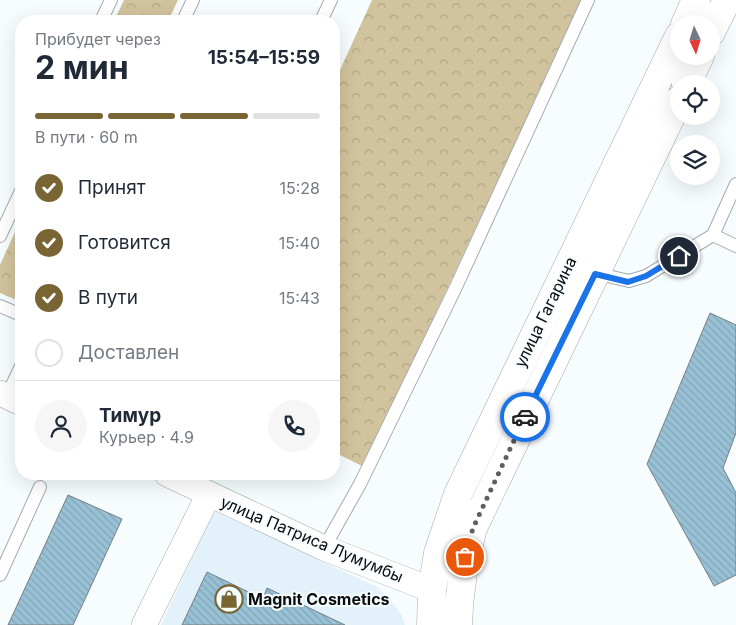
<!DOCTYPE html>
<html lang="ru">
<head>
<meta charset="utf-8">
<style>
	:root { --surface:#fff; --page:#f6f6f7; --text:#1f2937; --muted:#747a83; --line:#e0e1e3; --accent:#786533 }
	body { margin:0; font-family:Inter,sans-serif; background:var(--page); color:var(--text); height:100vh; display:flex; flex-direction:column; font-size:19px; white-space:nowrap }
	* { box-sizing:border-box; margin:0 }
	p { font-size:16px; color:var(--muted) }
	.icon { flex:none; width:28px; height:28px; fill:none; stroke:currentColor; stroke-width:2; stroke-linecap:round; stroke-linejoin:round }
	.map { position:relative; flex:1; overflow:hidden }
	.sheet { position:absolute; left:15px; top:15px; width:325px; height:465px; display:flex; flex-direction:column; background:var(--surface); border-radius:20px; box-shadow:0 5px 20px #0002 }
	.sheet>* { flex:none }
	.needle { width:32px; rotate:176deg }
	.fabs { position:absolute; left:670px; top:15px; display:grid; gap:10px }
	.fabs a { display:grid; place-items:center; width:50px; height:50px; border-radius:50%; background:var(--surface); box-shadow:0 5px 20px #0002; font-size:25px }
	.pin { position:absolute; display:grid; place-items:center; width:42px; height:42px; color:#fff; margin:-21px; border:2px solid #fff; border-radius:50%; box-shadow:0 1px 5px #0007 }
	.courier { position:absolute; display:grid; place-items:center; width:50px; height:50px; margin:-25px; border:4px solid #1a73e8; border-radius:50%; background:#fff; color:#222; box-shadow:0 1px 6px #0007 }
	.head em { font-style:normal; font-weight:700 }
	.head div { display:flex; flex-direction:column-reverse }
	.head { display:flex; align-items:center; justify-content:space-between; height:85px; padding:0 20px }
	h1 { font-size:32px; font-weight:700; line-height:38px }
	.bar { display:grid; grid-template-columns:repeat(4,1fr); gap:8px 5px; align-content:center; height:60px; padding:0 20px }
	.bar i { height:6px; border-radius:4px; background:var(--line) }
	.bar .selected { background:var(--accent) }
	.bar p { grid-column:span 4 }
	.line { display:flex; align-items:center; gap:12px; padding:0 20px; border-top:1px solid var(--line) }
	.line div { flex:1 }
	.round { display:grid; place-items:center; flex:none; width:52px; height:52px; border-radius:26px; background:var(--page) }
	ol { padding:0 20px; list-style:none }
	li { display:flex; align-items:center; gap:15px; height:55px }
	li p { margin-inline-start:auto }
	li .icon { padding:5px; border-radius:50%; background:var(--accent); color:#fff; stroke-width:4 }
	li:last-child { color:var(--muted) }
	li i { width:28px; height:28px; border:2px solid var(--line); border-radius:50% }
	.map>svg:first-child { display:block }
</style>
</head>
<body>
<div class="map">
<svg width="736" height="625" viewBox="0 0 736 625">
	<defs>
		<pattern id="forest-crowns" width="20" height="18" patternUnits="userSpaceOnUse" patternTransform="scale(1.25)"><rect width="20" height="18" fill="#d1c39d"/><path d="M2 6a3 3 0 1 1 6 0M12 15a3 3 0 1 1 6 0" fill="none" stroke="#b2a686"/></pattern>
		<pattern id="building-back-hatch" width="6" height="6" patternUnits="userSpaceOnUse" patternTransform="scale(1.25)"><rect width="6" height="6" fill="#98c1d6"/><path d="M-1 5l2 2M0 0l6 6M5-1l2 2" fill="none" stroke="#82a5b6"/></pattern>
	</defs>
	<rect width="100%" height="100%" fill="#f7fcfe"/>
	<path fill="#e2f1fa" d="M 214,511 L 377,587 L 396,607 L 402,616 L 405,625 L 161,625 Z"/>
	<path fill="url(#forest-crowns)" d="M 124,0 L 178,0 L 168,21 L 114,21 Z
		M 372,0 L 582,0 L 364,467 L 334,452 L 334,83 Z
		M 21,219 L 21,302 L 0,293 L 0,265 Z"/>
	<path fill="url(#building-back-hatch)" stroke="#777e82" d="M 710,313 L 736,325 L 736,433 L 723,468 L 736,493 L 736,575 L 714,586 L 647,464 Z
		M 68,495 L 122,519 L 73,625 L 8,625 Z
		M 207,572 L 263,599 L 267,588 L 345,625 L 182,625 Z"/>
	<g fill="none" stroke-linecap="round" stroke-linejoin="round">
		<g stroke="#a4abaf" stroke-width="14">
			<path id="service" d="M 101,21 L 111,0
				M 183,21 L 193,0
				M 321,21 L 331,0
				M 713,235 L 736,246
				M 0,236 L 21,191
				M 595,273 L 629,281 L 646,276 L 713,235 L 736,184
				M 0,306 L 21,315
				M 7,396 L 21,366
				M 324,548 L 360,484 L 455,289 L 588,0
				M 0,575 L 40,487"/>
		</g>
		<g stroke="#a4abaf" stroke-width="26">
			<path id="minor" d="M 0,393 L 21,403
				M 167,474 L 324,548 L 432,590
				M 144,625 L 209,494"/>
		</g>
		<g stroke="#a4abaf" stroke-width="29">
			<path id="primary" d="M 685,24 L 696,0
				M 711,32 L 727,0
				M 686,84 L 700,56
				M 431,625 L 432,590 L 438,553 L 458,494 L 679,36
				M 458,625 C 459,591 464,560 473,528 L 679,100"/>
		</g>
		<use href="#service" stroke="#fff" stroke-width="12"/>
		<use href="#minor" stroke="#fff" stroke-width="25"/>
		<use href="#primary" stroke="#fff" stroke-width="28"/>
	</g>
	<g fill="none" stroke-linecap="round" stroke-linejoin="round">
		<path stroke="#5d6062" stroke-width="5" stroke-dasharray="0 9" d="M 465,557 L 473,528 L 525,417"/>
		<path stroke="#1a73e8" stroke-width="6" d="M 525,417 L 595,274 L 628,282 L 646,276 L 679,256"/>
	</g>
	<defs>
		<g id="shop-ring" transform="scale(1.4375)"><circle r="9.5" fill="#f7fcfe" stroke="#786533" stroke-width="1.5"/><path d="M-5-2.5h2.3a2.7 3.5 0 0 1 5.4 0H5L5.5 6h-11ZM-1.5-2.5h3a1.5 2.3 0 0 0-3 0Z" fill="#786533"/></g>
	</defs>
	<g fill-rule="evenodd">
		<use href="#shop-ring" x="229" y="599"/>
	</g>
	<g text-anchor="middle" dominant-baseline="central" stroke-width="4" stroke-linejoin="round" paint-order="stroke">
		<g font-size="16" fill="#0a0c0e" stroke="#f7fcfe">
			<text transform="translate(545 312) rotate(-64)">улица Гагарина</text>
			<text transform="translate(312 539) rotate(23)">улица Патриса Лумумбы</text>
		</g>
		<g font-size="16" font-weight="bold" fill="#0a0c0e" stroke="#f7fcfe" text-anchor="start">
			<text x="248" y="599">Magnit Cosmetics</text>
		</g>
	</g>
</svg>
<div class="fabs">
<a><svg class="needle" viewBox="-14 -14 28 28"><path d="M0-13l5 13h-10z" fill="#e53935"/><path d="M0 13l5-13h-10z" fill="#747a83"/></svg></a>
<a><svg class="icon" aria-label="locate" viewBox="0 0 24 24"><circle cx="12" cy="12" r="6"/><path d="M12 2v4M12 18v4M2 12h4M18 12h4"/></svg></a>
<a><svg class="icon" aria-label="layers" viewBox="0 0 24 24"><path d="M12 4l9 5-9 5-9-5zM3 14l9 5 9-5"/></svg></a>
</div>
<div class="pin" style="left:465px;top:557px;background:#ea580c"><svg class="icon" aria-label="bag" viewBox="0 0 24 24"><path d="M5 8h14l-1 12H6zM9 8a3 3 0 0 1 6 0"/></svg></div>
<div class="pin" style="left:679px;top:256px;background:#1f2937"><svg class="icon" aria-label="home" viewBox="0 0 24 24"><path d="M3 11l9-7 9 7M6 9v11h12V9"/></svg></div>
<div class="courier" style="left:525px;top:417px"><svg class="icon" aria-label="car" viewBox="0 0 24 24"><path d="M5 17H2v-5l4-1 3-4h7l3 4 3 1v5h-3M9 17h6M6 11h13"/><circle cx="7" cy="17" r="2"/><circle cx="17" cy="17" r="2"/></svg></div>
<section class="sheet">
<div class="head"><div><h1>2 мин</h1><p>Прибудет через</p></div><em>15:54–15:59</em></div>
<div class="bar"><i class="selected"></i><i class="selected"></i><i class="selected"></i><i></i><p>В пути · 60 m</p></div>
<ol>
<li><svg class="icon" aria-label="check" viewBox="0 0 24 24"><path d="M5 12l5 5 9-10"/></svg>Принят<p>15:28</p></li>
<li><svg class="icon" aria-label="check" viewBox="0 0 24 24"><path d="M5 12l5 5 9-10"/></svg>Готовится<p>15:40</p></li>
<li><svg class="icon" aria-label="check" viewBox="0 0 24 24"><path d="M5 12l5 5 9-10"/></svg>В пути<p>15:43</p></li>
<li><i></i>Доставлен</li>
</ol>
<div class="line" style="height:90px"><a class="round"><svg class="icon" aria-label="person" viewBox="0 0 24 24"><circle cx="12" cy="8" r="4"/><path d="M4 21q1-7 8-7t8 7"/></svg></a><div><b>Тимур</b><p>Курьер · 4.9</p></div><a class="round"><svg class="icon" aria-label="phone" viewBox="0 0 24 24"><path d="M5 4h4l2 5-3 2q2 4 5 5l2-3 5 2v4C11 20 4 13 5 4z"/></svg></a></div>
</section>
</div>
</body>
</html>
